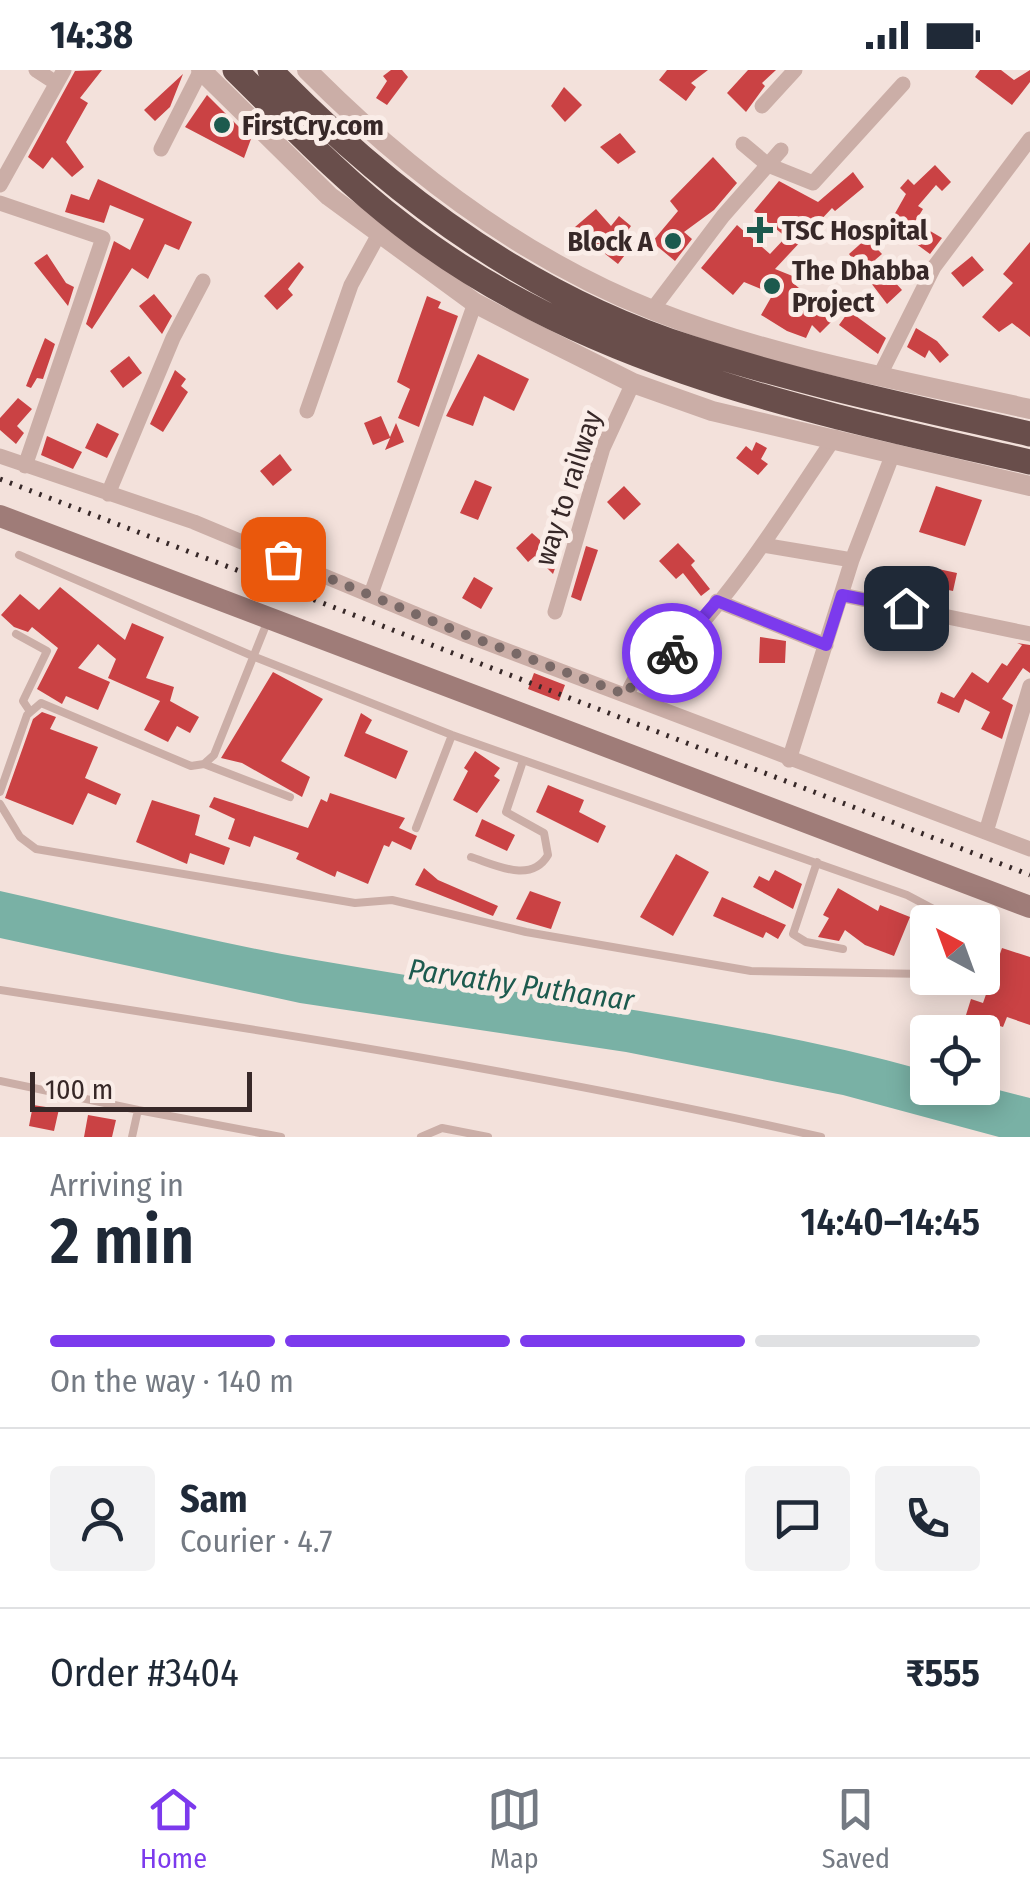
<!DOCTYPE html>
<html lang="en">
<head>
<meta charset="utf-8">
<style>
	:root { --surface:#fff; --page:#f2f2f3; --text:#1f2937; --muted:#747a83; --line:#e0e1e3; --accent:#7c3aed }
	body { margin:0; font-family:"Fira Sans Condensed",sans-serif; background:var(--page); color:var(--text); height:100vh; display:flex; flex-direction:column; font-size:38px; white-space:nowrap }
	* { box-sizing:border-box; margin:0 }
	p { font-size:32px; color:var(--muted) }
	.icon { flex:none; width:55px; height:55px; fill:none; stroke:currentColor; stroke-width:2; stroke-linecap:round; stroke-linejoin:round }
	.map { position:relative; height:1067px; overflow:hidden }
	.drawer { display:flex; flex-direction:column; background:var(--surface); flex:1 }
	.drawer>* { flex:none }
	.needle { width:65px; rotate:319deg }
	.tools { position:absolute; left:910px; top:835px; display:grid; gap:20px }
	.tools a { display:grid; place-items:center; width:90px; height:90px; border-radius:10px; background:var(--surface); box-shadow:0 5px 25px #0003; font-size:50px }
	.scale { position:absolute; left:30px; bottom:25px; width:222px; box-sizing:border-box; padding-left:10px; border:5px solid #372828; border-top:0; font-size:28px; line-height:35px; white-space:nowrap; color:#372828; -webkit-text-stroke:8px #faede8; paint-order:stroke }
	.pin { position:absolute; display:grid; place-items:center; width:85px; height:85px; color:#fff; margin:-42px; border-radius:20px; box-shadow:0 5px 15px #0006 }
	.courier { position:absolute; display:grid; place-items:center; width:100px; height:100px; margin:-50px; border:8px solid #7c3aed; border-radius:50%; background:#fff; color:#222; box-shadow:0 2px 12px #0007 }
	.overview em { font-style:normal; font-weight:600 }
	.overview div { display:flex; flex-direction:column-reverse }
	.overview { display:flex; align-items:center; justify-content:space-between; height:170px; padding:0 50px }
	h1 { font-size:65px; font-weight:600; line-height:75px }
	.bar { display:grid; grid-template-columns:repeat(4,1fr); gap:15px 10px; align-content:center; height:120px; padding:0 50px }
	.bar i { height:12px; border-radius:8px; background:var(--line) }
	.bar .selected { background:var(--accent) }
	.bar p { grid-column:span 4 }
	.line { display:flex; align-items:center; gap:25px; padding:0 50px; border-top:2px solid var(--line) }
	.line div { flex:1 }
	.round { display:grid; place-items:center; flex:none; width:105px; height:105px; border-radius:10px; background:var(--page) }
	.status { display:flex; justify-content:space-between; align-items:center; height:70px; padding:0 50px; background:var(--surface); direction:ltr }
	.status svg { height:28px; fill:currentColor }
	.tab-bar { display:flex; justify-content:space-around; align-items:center; height:140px; border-top:2px solid var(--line); background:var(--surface); font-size:28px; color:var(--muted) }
	.tab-bar a { display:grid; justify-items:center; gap:5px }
	.tab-bar .selected { color:var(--accent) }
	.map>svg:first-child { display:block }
</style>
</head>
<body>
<div class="status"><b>14:38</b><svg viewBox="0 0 49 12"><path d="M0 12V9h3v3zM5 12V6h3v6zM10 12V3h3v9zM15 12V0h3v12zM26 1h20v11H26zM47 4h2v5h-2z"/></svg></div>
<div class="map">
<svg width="1030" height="1067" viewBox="0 0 1030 1067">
	<rect width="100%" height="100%" fill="#f3e1db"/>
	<path fill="#79b1a5" d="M 0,821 C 103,844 206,871 310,889 C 517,926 725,945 927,1001 L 928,1018 L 983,1016 L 1030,1028 L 1030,1067 L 999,1067 L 843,1025 L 626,982 L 300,933 L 0,868 Z"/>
	<path fill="#ca4244" d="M 102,0 L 80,28 L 88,33 L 66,72 L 84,97 L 72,107 L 52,87 L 43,99 L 28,87 L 75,1 Z
		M 391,0 L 402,0 L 408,7 L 387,35 L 376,28 L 387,11 L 383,6 Z
		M 667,0 L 708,0 L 691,13 L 696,17 L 686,31 L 659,10 Z
		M 748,0 L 776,0 L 762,13 L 765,16 L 746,42 L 727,23 Z
		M 980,0 L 1001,0 L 1014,10 L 1030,0 L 1030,12 L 1012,35 L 975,7 Z
		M 183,4 L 170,37 L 155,51 L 144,40 Z
		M 564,17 L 582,35 L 565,52 L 551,36 Z
		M 207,25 L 251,69 L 244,88 L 185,57 Z
		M 620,63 L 636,82 L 618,94 L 600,77 Z
		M 713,87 L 737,113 L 714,140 L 684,162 L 692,169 L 675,191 L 652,172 L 678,141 L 670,131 Z
		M 935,95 L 951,112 L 942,121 L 936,115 L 918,136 L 923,139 L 915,152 L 942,168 L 930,184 L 889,154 L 906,124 L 900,118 L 908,109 L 914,115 Z
		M 853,102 L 864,117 L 835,141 L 832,138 L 775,199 L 795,207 L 793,213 L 835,248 L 820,263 L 812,255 L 806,268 L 787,261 L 761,245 L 773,224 L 744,212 L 733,225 L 701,198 L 737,155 L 770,184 L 786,167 L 754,141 L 779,111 L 818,132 Z
		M 98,109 L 192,152 L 179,180 L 165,174 L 148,209 L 132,198 L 92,259 L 86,254 L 114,171 L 130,180 L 144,149 L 110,135 L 104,153 L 65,142 L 71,124 L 89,130 Z
		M 596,139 L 611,156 L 619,146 L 631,156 L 624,166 L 634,173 L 618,194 L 590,172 L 581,179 L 568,163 Z
		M 867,168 L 882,184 L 875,190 L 902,220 L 887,234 L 849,184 Z
		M 1030,172 L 1030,267 L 1012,253 L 999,262 L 982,247 L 1013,213 L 1003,204 Z
		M 47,184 L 66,213 L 74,217 L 68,236 L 34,193 Z
		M 972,186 L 984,200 L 963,217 L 951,203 Z
		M 299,192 L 304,197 L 288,219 L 293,225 L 277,240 L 264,226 Z
		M 154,224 L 172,246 L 162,264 L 139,236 Z
		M 427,226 L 441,232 L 438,238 L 458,246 L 419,357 L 398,348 L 410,319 L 397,312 Z
		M 849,241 L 886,268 L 878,284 L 839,255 Z
		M 916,258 L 937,271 L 949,285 L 940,293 L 929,280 L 925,288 L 907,277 Z
		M 45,268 L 55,274 L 43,309 L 37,308 L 31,318 L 26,316 Z
		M 478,284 L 529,309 L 514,341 L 484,326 L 473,356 L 446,346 Z
		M 129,286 L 142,303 L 123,318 L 110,301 Z
		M 175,300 L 186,309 L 181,316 L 188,322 L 163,362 L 150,354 Z
		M 18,328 L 32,339 L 17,356 L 24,363 L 16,374 L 0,360 L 0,348 Z
		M 381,346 L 390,367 L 396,353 L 404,372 L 385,380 L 390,368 L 373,375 L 364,353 Z
		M 97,353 L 119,364 L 107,388 L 85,378 Z
		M 47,366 L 82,382 L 73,399 L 41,385 Z
		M 756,372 L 767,378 L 761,389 L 768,394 L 758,405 L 736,388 L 746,376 L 752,381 Z
		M 280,384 L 292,400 L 273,416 L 260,401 Z
		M 475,410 L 492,417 L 478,450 L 460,443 Z
		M 624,416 L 641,434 L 624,450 L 607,432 Z
		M 936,416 L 982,430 L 965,476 L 919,462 Z
		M 532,463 L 559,487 L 553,504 L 535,486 L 528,492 L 516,478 Z
		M 678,473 L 695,491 L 691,495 L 710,519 L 701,526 L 683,503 L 676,509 L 659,491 Z
		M 586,476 L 598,480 L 581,531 L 571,527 Z
		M 929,497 L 957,503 L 953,521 L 925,515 Z
		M 474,507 L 493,518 L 481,539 L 462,528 Z
		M 60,517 L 125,570 L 132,553 L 164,567 L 146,608 L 174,617 L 170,631 L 199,647 L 190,663 L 177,656 L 168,672 L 144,660 L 160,631 L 108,608 L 116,589 L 98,574 L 78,598 L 110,612 L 98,640 L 66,626 L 62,634 L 37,619 L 58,578 L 32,557 L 28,562 L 14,557 L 1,545 L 20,524 L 39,540 Z
		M 760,567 L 786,571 L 785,593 L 759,593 Z
		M 1017,573 L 1030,575 L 1030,603 L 1023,598 L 1002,629 L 1013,635 L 1002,669 L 981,659 L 990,642 L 965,629 L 959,643 L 937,633 L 941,622 L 954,628 L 972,602 L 988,613 L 1002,593 L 1007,596 L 1022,575 Z
		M 273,602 L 323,629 L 281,691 L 310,707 L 302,727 L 242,693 L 221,688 Z
		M 534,603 L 565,615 L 559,631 L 528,619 Z
		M 42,642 L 56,647 L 50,659 L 98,677 L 85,708 L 121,724 L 116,735 L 88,723 L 73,755 L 5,728 L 33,649 Z
		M 361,643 L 372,650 L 365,663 L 408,681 L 396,709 L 344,686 Z
		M 475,681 L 500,698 L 494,706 L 500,710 L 477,743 L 453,730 L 468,701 L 464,698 Z
		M 548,715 L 584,730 L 579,742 L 606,756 L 598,773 L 536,742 Z
		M 330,723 L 405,748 L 399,758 L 417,766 L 411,780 L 392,771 L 389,777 L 384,775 L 368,814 L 337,801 L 335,807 L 296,789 L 299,783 L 254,766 L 250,777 L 228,769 L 235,749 L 209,737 L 214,727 L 308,758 L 321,729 L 327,732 Z
		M 152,730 L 200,745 L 195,765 L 230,778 L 224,795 L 190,783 L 187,794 L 136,772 Z
		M 482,749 L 515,765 L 507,781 L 475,766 Z
		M 676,784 L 709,802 L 673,866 L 640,847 Z
		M 424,798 L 438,810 L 498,836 L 493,846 L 415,815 Z
		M 775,800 L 802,814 L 793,839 L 753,817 L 759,806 L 769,811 Z
		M 838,818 L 878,841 L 880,835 L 910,847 L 894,886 L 865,875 L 845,860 L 839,871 L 818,867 L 829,848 L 823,845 Z
		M 530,821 L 561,832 L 551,859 L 516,849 Z
		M 722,827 L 786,855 L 778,869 L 766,862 L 763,868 L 713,846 Z
		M 1002,878 L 1030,887 L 1030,955 L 1007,947 L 1003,957 L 966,945 L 971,929 L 983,933 Z
		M 33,1035 L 59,1039 L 54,1061 L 29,1056 Z
		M 88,1045 L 116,1050 L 112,1067 L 84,1067 Z"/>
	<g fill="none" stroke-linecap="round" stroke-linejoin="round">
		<path stroke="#cbaea7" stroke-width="8" d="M 19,485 L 255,587 L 452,665 L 907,825 L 958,852
			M 16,564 L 47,581 L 23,631 L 29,640
			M 204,694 L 290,727
			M 0,722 L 27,645 L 41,633 L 191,696 L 204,694 L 214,685 L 268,550
			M 0,734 L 20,767 L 36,779 L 355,833 L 392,830 L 526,862 L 751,901 L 928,904
			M 416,758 L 452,665
			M 471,787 C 496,795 531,814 548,785 L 544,763 L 506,742 L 523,691
			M 817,792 L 793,864 L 806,872 L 843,879
			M 0,920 C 275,962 549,1005 821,1067
			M 0,1011 L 138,1040 L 132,1067
			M 138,1040 L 281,1067
			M 421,1067 L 442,1058 L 488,1067"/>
		<path stroke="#cbaea7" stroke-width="15" d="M 36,0 L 56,13
			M 762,36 L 795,0
			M 743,74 L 768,95 L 813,113 L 903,14
			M 161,79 L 201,0
			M 0,115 L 64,0
			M 0,133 L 103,168 L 25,396
			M 652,240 L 723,146 L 781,80
			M 880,305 L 934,197 L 1030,69
			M 307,341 L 351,215 L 379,164
			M 0,386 L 194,452 L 466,565 L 1030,779
			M 108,424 L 173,268 L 203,211
			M 762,475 L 852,490
			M 371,524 L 475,233
			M 842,525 L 1030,564
			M 717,531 L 826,575
			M 555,542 L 603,378 L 633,313
			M 627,625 C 649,574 656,602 680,577 C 740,515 787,438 835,367
			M 789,690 L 852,490 L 894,381
			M 986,762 L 1030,616"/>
		<path stroke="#cbaea7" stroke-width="20" d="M 201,0 L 329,126 L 475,233 L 529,261 L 633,313 L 712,341 L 1030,416
			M 307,0 C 407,101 521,188 655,241 C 774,288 905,311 1030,339"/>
		<path stroke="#9f7c78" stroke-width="22" d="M 0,446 L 1030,837"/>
		<path stroke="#694e4b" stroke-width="25" d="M 235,0 C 289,53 342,109 402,155 C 583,296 812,342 1030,392
			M 270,0 C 387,121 529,227 691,278 C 802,314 917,338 1030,364"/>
		<path stroke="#372828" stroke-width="5" stroke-dasharray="2.5 8" stroke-linecap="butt" d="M 0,409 L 1030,805"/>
	</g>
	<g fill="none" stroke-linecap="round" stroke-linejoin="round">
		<path stroke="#796967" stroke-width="10" stroke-dasharray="0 18" d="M 283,489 L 466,565 L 627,625 L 641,596 L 672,583"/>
		<path stroke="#7c3aed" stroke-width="12" d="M 672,583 L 717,531 L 826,575 L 842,525 L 906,538"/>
	</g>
	<g fill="#1c5a4e" stroke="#faede8" stroke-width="4">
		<circle cx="222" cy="55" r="10"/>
		<path d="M755 145h10v10h10v10h-10v10h-10v-10h-10v-10h10z"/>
		<circle cx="673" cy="171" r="10"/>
		<circle cx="772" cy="216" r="10"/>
	</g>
	<g text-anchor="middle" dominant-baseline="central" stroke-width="10" stroke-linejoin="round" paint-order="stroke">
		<g font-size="28" font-weight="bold" fill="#372828" stroke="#faede8" text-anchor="start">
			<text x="242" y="55">FirstCry.com</text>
			<text x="782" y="160">TSC Hospital</text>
			<text x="653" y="171" text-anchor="end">Block A</text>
			<text x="792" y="200">The Dhabba<tspan x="792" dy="32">Project</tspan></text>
		</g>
		<g font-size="28" fill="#372828" stroke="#faede8">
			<text transform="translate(568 418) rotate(-72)">way to railway</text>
		</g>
		<g font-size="30" font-style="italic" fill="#1c5a4e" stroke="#faede8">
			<text transform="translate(521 915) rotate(8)">Parvathy Puthanar</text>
		</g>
	</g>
</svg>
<div class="tools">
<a><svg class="needle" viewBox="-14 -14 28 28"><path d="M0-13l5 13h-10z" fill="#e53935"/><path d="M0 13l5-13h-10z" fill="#747a83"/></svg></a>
<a><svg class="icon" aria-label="locate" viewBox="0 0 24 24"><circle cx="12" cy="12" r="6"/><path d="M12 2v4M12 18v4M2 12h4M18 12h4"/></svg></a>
</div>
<div class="scale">100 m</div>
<div class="pin" style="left:283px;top:489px;background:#ea580c"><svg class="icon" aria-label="bag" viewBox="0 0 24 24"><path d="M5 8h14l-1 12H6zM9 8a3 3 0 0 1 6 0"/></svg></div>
<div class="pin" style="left:906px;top:538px;background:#1f2937"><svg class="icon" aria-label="home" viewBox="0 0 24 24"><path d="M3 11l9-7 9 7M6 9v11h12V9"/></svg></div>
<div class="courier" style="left:672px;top:583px"><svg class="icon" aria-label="bike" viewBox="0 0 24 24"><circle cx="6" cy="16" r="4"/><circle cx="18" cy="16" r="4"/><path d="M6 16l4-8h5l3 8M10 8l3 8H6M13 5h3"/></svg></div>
</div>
<section class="drawer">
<div class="overview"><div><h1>2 min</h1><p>Arriving in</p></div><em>14:40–14:45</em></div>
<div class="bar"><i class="selected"></i><i class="selected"></i><i class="selected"></i><i></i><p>On the way · 140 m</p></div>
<div class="line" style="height:180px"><a class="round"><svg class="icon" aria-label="person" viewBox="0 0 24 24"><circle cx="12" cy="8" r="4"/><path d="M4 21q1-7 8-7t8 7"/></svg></a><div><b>Sam</b><p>Courier · 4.7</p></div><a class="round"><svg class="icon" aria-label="chat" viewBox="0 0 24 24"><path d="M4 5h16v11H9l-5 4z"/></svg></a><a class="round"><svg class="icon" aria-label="phone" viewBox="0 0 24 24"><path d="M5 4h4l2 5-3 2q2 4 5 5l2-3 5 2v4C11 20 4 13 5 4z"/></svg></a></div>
<div class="line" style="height:130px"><div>Order #3404</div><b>₹555</b></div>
</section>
<nav class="tab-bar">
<a class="selected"><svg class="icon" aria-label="home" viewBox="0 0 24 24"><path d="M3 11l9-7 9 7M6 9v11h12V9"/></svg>Home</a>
<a><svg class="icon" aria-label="map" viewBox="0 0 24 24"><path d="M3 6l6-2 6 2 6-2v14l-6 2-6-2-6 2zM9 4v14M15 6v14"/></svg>Map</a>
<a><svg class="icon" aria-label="saved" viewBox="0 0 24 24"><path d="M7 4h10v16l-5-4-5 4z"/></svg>Saved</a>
</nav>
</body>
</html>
